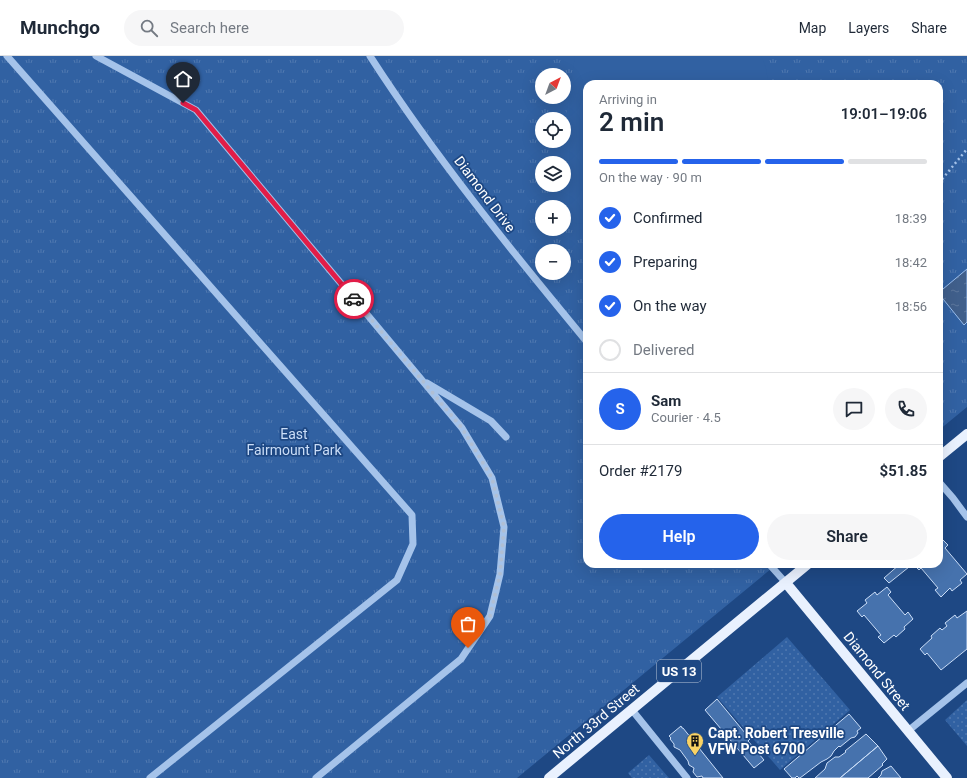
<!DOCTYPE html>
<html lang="en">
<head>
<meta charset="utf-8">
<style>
	:root { --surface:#fff; --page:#f6f6f7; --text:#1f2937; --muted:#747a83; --line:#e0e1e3; --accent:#2563eb }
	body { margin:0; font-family:Roboto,sans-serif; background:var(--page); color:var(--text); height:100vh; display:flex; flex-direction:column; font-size:15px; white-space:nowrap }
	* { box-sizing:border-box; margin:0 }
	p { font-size:13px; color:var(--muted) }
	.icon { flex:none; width:22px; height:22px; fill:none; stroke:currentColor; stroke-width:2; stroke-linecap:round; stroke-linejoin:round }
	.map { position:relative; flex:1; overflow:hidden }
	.panel { position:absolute; left:583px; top:24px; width:360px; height:488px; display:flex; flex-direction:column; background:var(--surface); border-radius:12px; box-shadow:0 4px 16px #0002 }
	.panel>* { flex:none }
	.needle { width:26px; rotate:41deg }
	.tools { position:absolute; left:535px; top:12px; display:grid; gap:8px }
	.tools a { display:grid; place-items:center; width:36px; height:36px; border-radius:50%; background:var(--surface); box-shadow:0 4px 16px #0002; font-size:20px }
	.pin { position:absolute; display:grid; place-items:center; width:34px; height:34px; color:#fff; margin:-41px -17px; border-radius:50% 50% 50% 0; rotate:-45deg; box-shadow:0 0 4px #0007 }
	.pin .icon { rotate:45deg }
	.courier { position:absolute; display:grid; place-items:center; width:40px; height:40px; margin:-20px; border:3px solid #e11d48; border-radius:50%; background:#fff; color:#222; box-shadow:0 1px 5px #0007 }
	.summary em { font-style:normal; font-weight:600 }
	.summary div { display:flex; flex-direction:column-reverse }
	.summary { display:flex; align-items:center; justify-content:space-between; height:68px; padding:0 16px }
	h1 { font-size:26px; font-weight:600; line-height:30px }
	.bar { display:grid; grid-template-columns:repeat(4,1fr); gap:6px 4px; align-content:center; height:48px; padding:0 16px }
	.bar i { height:5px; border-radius:3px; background:var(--line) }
	.bar .active { background:var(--accent) }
	.bar p { grid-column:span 4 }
	.line { display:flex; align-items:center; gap:10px; padding:0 16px; border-top:1px solid var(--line) }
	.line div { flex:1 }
	.round { display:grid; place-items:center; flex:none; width:42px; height:42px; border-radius:21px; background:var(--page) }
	ol { padding:0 16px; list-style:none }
	li { display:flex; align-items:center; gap:12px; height:44px }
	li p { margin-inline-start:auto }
	li .icon { padding:4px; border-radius:50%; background:var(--accent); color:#fff; stroke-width:4 }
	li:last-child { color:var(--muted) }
	li i { width:22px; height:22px; border:2px solid var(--line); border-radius:50% }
	.action { display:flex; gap:8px; margin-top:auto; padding:8px 16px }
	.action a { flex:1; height:46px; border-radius:24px; background:var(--accent); color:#fff; font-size:16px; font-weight:600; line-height:46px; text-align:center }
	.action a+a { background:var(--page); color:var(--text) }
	header { display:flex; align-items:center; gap:24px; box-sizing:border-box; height:56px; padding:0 20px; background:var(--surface); border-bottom:1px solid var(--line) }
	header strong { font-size:19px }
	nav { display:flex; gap:22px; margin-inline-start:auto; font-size:14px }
	.search { width:280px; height:36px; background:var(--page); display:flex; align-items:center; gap:10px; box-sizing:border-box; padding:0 14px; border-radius:22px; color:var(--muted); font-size:15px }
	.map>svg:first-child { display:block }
</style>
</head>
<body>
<header>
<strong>Munchgo</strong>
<div class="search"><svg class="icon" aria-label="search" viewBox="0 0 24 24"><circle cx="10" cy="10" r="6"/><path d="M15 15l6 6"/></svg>Search here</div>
<nav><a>Map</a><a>Layers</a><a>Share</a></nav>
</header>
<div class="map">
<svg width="967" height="722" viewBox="0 0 967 722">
	<defs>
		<pattern id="grass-dots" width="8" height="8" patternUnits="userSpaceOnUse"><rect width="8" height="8" fill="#3161a2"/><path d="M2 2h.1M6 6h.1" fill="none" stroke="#5079b0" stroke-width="1.8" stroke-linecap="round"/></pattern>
		<pattern id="park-tufts" width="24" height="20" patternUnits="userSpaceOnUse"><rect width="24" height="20" fill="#3161a2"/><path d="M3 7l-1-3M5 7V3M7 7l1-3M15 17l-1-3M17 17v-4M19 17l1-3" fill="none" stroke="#5079b0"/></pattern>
		<pattern id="water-ripples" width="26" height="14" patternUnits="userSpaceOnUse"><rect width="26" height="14" fill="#405f8b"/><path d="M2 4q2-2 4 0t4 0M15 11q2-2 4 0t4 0" fill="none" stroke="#5d779c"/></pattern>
	</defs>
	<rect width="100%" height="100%" fill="#1e4884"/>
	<path fill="url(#grass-dots)" d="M 787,581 L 850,654 L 780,714 L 717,641 Z
		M 967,644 L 967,690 L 945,664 Z
		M 649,699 L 669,722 L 632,722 L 628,717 Z"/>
	<path fill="url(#park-tufts)" fill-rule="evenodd" d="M 0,0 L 967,0 L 967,351 L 939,374 L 939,28 L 587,28 L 587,508 L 777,508 L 517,722 L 0,722 ZM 542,19 L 564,19 L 564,41 L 542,41 ZM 542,63 L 564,63 L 564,85 L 542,85 ZM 542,107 L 564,107 L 564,129 L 542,129 ZM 542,151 L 564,151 L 564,173 L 542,173 ZM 542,195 L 564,195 L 564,217 L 542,217 Z"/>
	<path fill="#3161a2" d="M 575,0 L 761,0 C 766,9 768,18 767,28 L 587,28 L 587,168 L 564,166 L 564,151 L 552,151 L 556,129 L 564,129 L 564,107 L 559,107 L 562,85 L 564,85 L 564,72 Z"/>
	<path fill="url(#water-ripples)" stroke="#99bdec" d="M 967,213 L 967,266 L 964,269 L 939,238 L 939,228 L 943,233 Z"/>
	<path fill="#4672ad" stroke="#caddf7" d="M 943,484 L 948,489 L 945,492 L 967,518 L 960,524 L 962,527 L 952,535 L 950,532 L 941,541 L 935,534 L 938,532 L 921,512 L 919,514 L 913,508 L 939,508 L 939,487 Z
		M 900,508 L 907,508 L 909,511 L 889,527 L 884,522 Z
		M 887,531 L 891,536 L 888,539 L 905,559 L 908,556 L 913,563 L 904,571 L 905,573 L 896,581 L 894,579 L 884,587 L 878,581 L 881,579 L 864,559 L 862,561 L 857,555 L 867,547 L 865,544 L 875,536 L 877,539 Z
		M 967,555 L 967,593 L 941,614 L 927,597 L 925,599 L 920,593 L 932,582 L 931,580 L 940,572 L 942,574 L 947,570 L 945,567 L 955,559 L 957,562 Z
		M 717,643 L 750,683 L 748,685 L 764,704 L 754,712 L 705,654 Z
		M 849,658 L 861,672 L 857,675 L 858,677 L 855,681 L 851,682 L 840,691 L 839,690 L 834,695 L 831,700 L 827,703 L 821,706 L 800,722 L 799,722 L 797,720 L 795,722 L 792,722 L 784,713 Z
		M 681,670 L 682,672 L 683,672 L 723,722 L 703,722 L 702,720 L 697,721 L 693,716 L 694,712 L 689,709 L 688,705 L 680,694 L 674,691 L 674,688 L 670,683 L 671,682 L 669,680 Z
		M 866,678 L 878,690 L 840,722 L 815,722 L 825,713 L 827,707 L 835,701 L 839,701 L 846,696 L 845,695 Z
		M 878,690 L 887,703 L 882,708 L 883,709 L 868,722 L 840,722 Z
		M 891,710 L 901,722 L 878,722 L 881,719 L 882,715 Z"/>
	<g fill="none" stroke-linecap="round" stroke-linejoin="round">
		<path stroke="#a5c3ea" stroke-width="2.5" stroke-dasharray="2 3" stroke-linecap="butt" d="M 939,127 L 967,93"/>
		<path stroke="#a5c3ea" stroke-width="7" d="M 7,0 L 412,459 L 413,488 L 397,524 L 150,722
			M 96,0 L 196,54 L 462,372 L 492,422 L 504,471 L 500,518 L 490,560 L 461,603 L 316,722
			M 370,0 C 435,101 511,194 587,286
			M 427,327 L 491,365 L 506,381
			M 939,426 L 953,442 L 967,461
			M 769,508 L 786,527
			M 632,654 L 687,722
			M 908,675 L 967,627"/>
		<path stroke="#e9f1fe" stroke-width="10" d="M 939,401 L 967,378
			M 786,527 L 947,722
			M 549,722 L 808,508"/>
	</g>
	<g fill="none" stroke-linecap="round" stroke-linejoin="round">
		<path stroke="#b0bfd4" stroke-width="4" stroke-dasharray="0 7.2" d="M 354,243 L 462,372 L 492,422 L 504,471 L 500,518 L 490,560 L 468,592"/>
		<path stroke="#e11d48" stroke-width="5" d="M 183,47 L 196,54 L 354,243"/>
	</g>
	<defs>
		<g id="building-pin" transform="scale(0.9)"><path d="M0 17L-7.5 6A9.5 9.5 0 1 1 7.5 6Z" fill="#f9d264" stroke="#1e4884"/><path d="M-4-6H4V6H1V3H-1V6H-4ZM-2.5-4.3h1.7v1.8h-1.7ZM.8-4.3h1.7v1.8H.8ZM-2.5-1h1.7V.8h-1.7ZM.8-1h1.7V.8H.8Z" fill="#111"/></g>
	</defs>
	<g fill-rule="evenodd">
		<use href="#building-pin" x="695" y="685"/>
	</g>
	<g text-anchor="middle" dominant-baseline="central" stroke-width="3.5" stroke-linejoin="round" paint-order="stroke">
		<rect fill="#1e4884" stroke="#bcc8da" stroke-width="1" x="657" y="604" width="44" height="22" rx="3"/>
		<g font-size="13" font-weight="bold" fill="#fff">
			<text x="679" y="615">US 13</text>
		</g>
		<g font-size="14" fill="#fff" stroke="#1e4884">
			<text transform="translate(485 138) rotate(53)">Diamond Drive</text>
			<text transform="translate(877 615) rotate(51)">Diamond Street</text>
			<text transform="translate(596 665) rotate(-40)">North 33rd Street</text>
		</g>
		<g font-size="14" fill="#caddf7" stroke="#1e4884">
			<text x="294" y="378">East<tspan x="294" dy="16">Fairmount Park</tspan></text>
		</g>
		<g font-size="14" font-weight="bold" fill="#fff" stroke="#1e4884" text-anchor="start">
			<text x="708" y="677">Capt. Robert Tresville<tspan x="708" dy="16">VFW Post 6700</tspan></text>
		</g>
	</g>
</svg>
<div class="tools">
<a><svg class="needle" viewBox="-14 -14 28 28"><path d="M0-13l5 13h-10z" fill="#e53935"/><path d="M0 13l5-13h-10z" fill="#747a83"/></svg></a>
<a><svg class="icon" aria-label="locate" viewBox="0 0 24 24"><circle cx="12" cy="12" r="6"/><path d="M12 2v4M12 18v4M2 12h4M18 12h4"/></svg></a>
<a><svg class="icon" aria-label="layers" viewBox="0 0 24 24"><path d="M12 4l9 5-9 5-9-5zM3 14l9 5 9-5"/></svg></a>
<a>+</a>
<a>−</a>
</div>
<div class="pin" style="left:468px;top:592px;background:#ea580c"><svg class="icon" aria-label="bag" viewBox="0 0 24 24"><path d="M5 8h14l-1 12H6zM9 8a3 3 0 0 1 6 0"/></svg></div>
<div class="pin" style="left:183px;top:47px;background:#1f2937"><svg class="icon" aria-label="home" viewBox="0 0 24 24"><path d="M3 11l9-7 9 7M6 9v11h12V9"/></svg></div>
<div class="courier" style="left:354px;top:243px"><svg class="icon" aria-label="car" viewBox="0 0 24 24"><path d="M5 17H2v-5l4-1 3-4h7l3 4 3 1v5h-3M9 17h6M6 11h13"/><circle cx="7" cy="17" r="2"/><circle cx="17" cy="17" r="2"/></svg></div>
<section class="panel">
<div class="summary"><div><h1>2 min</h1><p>Arriving in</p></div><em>19:01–19:06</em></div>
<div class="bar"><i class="active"></i><i class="active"></i><i class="active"></i><i></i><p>On the way · 90 m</p></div>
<ol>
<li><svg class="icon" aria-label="check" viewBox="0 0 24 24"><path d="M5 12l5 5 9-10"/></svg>Confirmed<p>18:39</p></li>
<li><svg class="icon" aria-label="check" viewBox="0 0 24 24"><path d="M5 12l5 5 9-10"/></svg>Preparing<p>18:42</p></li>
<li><svg class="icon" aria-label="check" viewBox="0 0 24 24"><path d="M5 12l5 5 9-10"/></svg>On the way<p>18:56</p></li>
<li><i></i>Delivered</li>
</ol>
<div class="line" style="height:72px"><b class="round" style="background:var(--accent);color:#fff">S</b><div><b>Sam</b><p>Courier · 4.5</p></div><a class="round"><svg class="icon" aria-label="chat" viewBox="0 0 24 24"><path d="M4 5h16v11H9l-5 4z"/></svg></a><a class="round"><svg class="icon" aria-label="phone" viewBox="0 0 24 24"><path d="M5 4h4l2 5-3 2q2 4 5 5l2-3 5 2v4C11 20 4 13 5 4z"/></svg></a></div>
<div class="line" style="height:52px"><div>Order #2179</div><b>$51.85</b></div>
<div class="action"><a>Help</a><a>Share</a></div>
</section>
</div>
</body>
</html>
